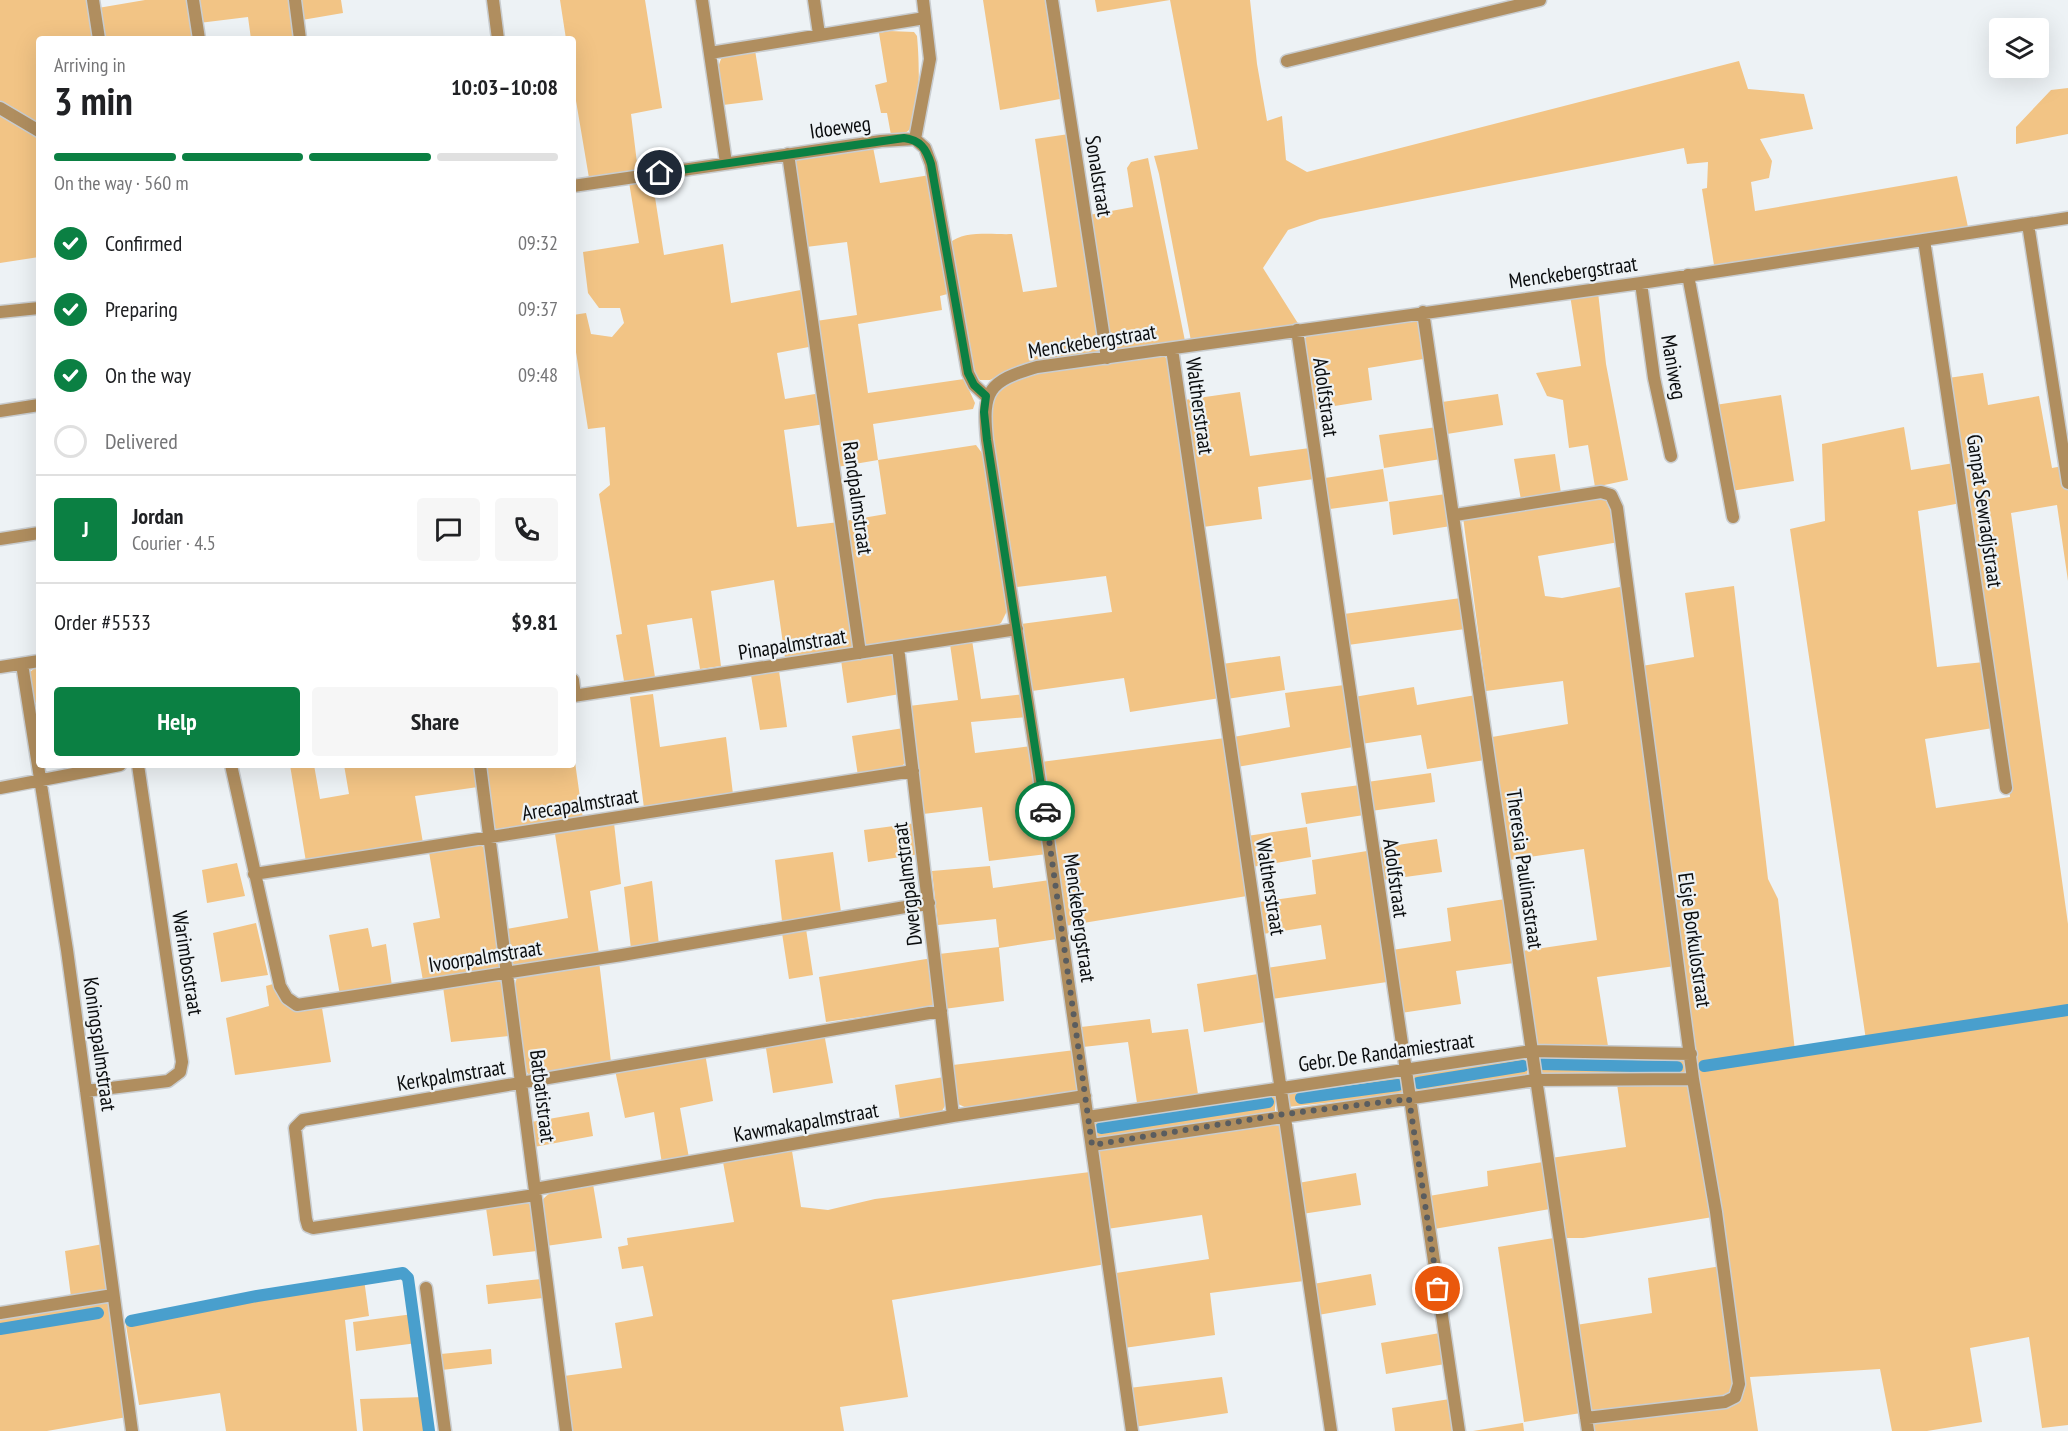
<!DOCTYPE html>
<html lang="en">
<head>
<meta charset="utf-8">
<style>
	:root { --surface:#fff; --page:#f6f6f6; --text:#202124; --muted:#757577; --line:#e0e0e0; --accent:#0b8043 }
	body { margin:0; font-family:"PT Sans Narrow",sans-serif; background:var(--page); color:var(--text); height:100vh; display:flex; flex-direction:column; font-size:22px; white-space:nowrap }
	* { box-sizing:border-box; margin:0 }
	p { font-size:20px; color:var(--muted) }
	.icon { flex:none; width:33px; height:33px; fill:none; stroke:currentColor; stroke-width:2; stroke-linecap:round; stroke-linejoin:round }
	.map { position:relative; flex:1; overflow:hidden }
	.drawer { position:absolute; left:36px; top:36px; width:540px; height:732px; display:flex; flex-direction:column; background:var(--surface); border-radius:6px; box-shadow:0 6px 24px #0002 }
	.drawer>* { flex:none }
	.tools { position:absolute; left:1989px; top:18px; display:grid; gap:12px }
	.tools a { display:grid; place-items:center; width:60px; height:60px; border-radius:6px; background:var(--surface); box-shadow:0 6px 24px #0002; font-size:30px }
	.pin { position:absolute; display:grid; place-items:center; width:51px; height:51px; color:#fff; margin:-26px; border:3px solid #fff; border-radius:50%; box-shadow:0 2px 6px #0007 }
	.courier { position:absolute; display:grid; place-items:center; width:60px; height:60px; margin:-30px; border:4px solid #0b8043; border-radius:50%; background:#fff; color:#222; box-shadow:0 2px 8px #0007 }
	.head em { font-style:normal; font-weight:700 }
	.head div { display:flex; flex-direction:column-reverse }
	.head { display:flex; align-items:center; justify-content:space-between; height:102px; padding:0 18px }
	h1 { font-size:39px; font-weight:700; line-height:45px }
	.bar { display:grid; grid-template-columns:repeat(4,1fr); gap:9px 6px; align-content:center; height:72px; padding:0 18px }
	.bar i { height:8px; border-radius:4px; background:var(--line) }
	.bar .current { background:var(--accent) }
	.bar p { grid-column:span 4 }
	.line { display:flex; align-items:center; gap:15px; padding:0 18px; border-top:2px solid var(--line) }
	.line div { flex:1 }
	.round { display:grid; place-items:center; flex:none; width:63px; height:63px; border-radius:6px; background:var(--page) }
	ol { padding:0 18px; list-style:none }
	li { display:flex; align-items:center; gap:18px; height:66px }
	li p { margin-inline-start:auto }
	li .icon { padding:6px; border-radius:50%; background:var(--accent); color:#fff; stroke-width:4 }
	li:last-child { color:var(--muted) }
	li i { width:33px; height:33px; border:3px solid var(--line); border-radius:50% }
	.action { display:flex; gap:12px; margin-top:auto; padding:12px 18px }
	.action a { flex:1; height:69px; border-radius:6px; background:var(--accent); color:#fff; font-size:24px; font-weight:700; line-height:69px; text-align:center }
	.action a+a { background:var(--page); color:var(--text) }
	.map>svg:first-child { display:block }
</style>
</head>
<body>
<div class="map">
<svg width="2068" height="1431" viewBox="0 0 2068 1431">
	<rect width="100%" height="100%" fill="#edf2f5"/>
	<path fill="#f2c485" d="M 0,0 L 89,0 L 95,39 L 39,39 L 39,127 L 0,105 Z
		M 145,0 L 189,0 L 194,39 L 103,39 L 98,8 Z
		M 197,0 L 291,0 L 296,39 L 251,39 L 248,17 L 199,23 Z
		M 299,0 L 341,0 L 343,13 L 302,20 Z
		M 560,0 L 645,0 L 662,108 L 631,114 L 638,171 L 589,178 L 573,83 L 573,39 L 566,39 Z
		M 983,0 L 1045,0 L 1060,99 L 1000,110 Z
		M 1095,0 L 1250,0 L 1257,64 L 1267,121 L 1282,116 L 1286,160 L 1307,172 L 1739,61 L 1748,89 L 1804,94 L 1813,129 L 1760,139 L 1772,161 L 1769,178 L 1751,182 L 1755,211 L 1957,176 L 1968,227 L 1714,265 L 1702,189 L 1707,188 L 1708,162 L 1687,164 L 1684,148 L 1320,219 L 1288,230 L 1263,268 L 1299,325 L 1191,341 L 1159,174 L 1154,156 L 1198,149 L 1170,0 L 1097,12 Z
		M 889,31 L 914,32 L 917,36 C 919,57 922,113 909,130 C 905,135 897,134 891,135 L 887,113 L 881,113 L 875,85 L 887,82 L 879,33 Z
		M 755,50 L 763,100 L 723,105 C 721,93 712,62 726,54 C 733,51 747,51 755,50 Z
		M 2068,88 L 2068,134 L 2016,144 L 2016,127 L 2051,90 Z
		M 0,114 L 39,136 L 39,257 L 0,263 Z
		M 1069,134 L 1104,352 L 1016,367 L 990,380 L 980,380 L 972,370 L 950,243 C 963,230 995,235 1012,234 L 1023,292 L 1057,287 L 1035,139 Z
		M 873,147 L 880,183 L 930,175 L 951,293 L 940,296 L 942,310 L 858,324 L 868,393 L 964,379 L 975,403 L 973,409 L 873,424 L 878,460 L 976,445 L 985,457 L 1009,607 L 1001,623 L 994,627 L 862,646 L 845,521 L 886,514 L 878,460 L 837,467 L 816,321 L 857,315 L 847,242 L 806,247 L 793,162 L 797,157 Z
		M 1148,158 L 1185,341 L 1119,350 L 1111,347 L 1089,215 L 1133,207 L 1127,168 L 1131,162 Z
		M 652,178 L 664,255 L 723,244 L 731,303 L 806,289 L 814,346 L 777,353 L 785,399 L 821,393 L 825,424 L 784,430 L 797,527 L 839,522 L 857,647 L 785,658 L 774,580 L 711,591 L 721,666 L 700,669 L 692,618 L 647,625 L 655,677 L 624,681 L 616,635 L 622,634 L 599,494 L 610,485 L 605,427 L 588,429 L 573,333 L 573,315 L 586,313 L 591,334 L 612,337 L 624,323 L 620,308 L 599,308 L 588,293 L 583,252 L 639,243 L 629,182 Z
		M 1598,292 L 1606,364 L 1628,480 L 1595,487 L 1588,445 L 1569,448 L 1563,400 L 1547,396 L 1536,373 L 1581,366 L 1570,295 Z
		M 1417,319 L 1423,359 L 1368,368 L 1372,400 L 1316,409 L 1305,338 L 1311,334 Z
		M 1162,356 L 1167,358 L 1220,698 L 1130,712 L 1124,678 L 1032,691 L 1021,624 L 1112,612 L 1106,576 L 1017,587 L 990,421 L 994,399 L 1000,390 L 1024,375 Z
		M 1983,373 L 1988,405 L 2039,396 L 2052,468 L 2068,465 L 2068,581 L 2057,505 L 2011,513 L 2068,924 L 2068,1425 L 2042,1428 L 2029,1337 L 1970,1348 L 1982,1422 L 1927,1431 L 1892,1431 L 1880,1369 L 1750,1377 L 1758,1431 L 1593,1431 L 1591,1422 L 1737,1399 L 1642,666 L 1694,657 L 1685,593 L 1734,586 L 1768,879 L 1778,899 L 1795,1051 L 1866,1040 L 1790,529 L 1825,521 L 1822,444 L 1904,427 L 1911,470 L 1954,463 L 1961,503 L 1918,511 L 1937,667 L 1984,662 L 1993,728 L 1925,739 L 1936,808 L 2010,797 L 1983,591 L 1948,378 Z
		M 1240,392 L 1250,456 L 1310,448 L 1314,479 L 1258,487 L 1262,519 L 1203,527 L 1184,400 Z
		M 1498,394 L 1503,425 L 1447,434 L 1442,402 Z
		M 1781,395 L 1794,481 L 1731,491 L 1715,405 Z
		M 1437,427 L 1441,459 L 1384,468 L 1379,435 Z
		M 1555,454 L 1561,493 L 1521,500 L 1514,459 Z
		M 1383,469 L 1388,501 L 1330,509 L 1325,478 Z
		M 1446,494 L 1451,526 L 1393,535 L 1389,502 Z
		M 1587,496 L 1610,499 L 1619,542 L 1538,556 L 1545,596 L 1562,598 L 1625,586 L 1675,966 L 1597,977 L 1608,1046 L 1535,1046 L 1522,951 L 1597,940 L 1584,849 L 1509,860 L 1492,737 L 1568,724 L 1563,681 L 1486,691 L 1463,517 Z
		M 1461,598 L 1465,629 L 1348,645 L 1344,614 Z
		M 972,640 L 981,699 L 1024,694 L 1027,717 L 971,722 L 975,753 L 1031,746 L 1047,854 L 989,861 L 982,807 L 923,814 L 909,706 L 958,700 L 950,644 Z
		M 889,654 L 894,656 L 900,694 L 847,703 L 841,660 Z
		M 1280,656 L 1285,690 L 1227,699 L 1222,664 Z
		M 39,665 L 39,702 L 34,703 L 30,672 Z
		M 779,671 L 787,727 L 760,730 L 751,675 Z
		M 1344,685 L 1353,747 L 1237,767 L 1233,737 L 1290,727 L 1285,693 Z
		M 1414,687 L 1417,705 L 1476,695 L 1485,760 L 1427,769 L 1421,735 L 1361,744 L 1354,697 Z
		M 653,694 L 660,747 L 726,737 L 733,794 L 644,808 L 630,697 Z
		M 904,728 C 905,742 911,760 899,770 L 858,776 L 852,736 Z
		M 1225,738 L 1247,896 L 1065,926 L 1041,762 Z
		M 573,762 L 575,762 L 583,819 L 498,831 L 493,828 L 486,765 L 573,765 Z
		M 290,765 L 314,765 L 320,799 L 349,794 L 344,765 L 475,765 L 478,787 L 415,796 L 423,843 L 306,862 Z
		M 1431,773 L 1435,802 L 1371,811 L 1367,782 Z
		M 1360,785 L 1364,815 L 1306,824 L 1301,793 Z
		M 614,823 L 621,884 L 590,891 L 599,954 L 515,966 L 510,959 L 506,929 L 568,918 L 555,834 Z
		M 916,823 L 920,854 L 868,862 L 864,830 Z
		M 1307,827 L 1311,857 L 1252,867 L 1247,836 Z
		M 1437,839 L 1442,872 L 1383,880 L 1378,848 Z
		M 473,844 L 485,847 L 502,961 L 500,968 L 423,981 L 413,923 L 440,918 L 429,852 Z
		M 1367,851 L 1387,982 L 1272,999 L 1267,968 L 1326,959 L 1321,925 L 1263,934 L 1259,902 L 1316,894 L 1312,860 Z
		M 833,852 L 841,912 L 782,921 L 775,860 Z
		M 237,863 L 245,896 L 207,903 L 202,870 Z
		M 990,866 L 993,888 L 1050,880 L 1057,939 L 999,948 L 1004,1001 L 944,1009 L 939,954 L 999,947 L 996,919 L 938,925 L 932,871 Z
		M 652,881 L 659,945 L 631,949 L 624,887 Z
		M 1505,899 L 1514,963 L 1456,971 L 1461,1004 L 1401,1013 L 1392,950 L 1451,941 L 1447,908 Z
		M 256,923 L 268,975 L 221,982 L 213,933 Z
		M 368,928 L 372,947 L 386,944 L 392,986 L 340,995 L 329,935 Z
		M 806,929 L 813,975 L 789,979 L 782,933 Z
		M 932,958 L 934,1003 L 931,1007 L 826,1022 L 819,977 Z
		M 599,961 L 611,1062 L 530,1077 L 525,1069 L 514,989 L 517,977 Z
		M 1258,974 L 1265,1022 L 1204,1032 L 1197,984 Z
		M 497,978 L 503,985 L 509,1036 L 451,1042 L 443,987 Z
		M 273,984 C 278,1008 302,1010 322,1008 L 331,1062 L 235,1075 L 226,1018 L 269,1006 L 266,986 Z
		M 1150,1019 L 1152,1033 L 1188,1029 L 1198,1094 L 1137,1103 L 1128,1042 L 1083,1047 L 1081,1027 Z
		M 824,1033 L 833,1083 L 773,1093 L 765,1042 Z
		M 1075,1050 L 1078,1088 L 1074,1092 L 969,1109 L 958,1104 L 953,1065 Z
		M 705,1053 L 713,1101 L 680,1108 L 689,1158 L 662,1164 L 654,1112 L 625,1118 L 615,1070 Z
		M 1537,1055 L 1689,1058 L 1690,1074 L 1537,1073 Z
		M 1524,1059 L 1528,1062 L 1527,1076 L 1414,1092 L 1411,1076 L 1415,1071 Z
		M 1395,1076 L 1401,1078 L 1403,1090 L 1399,1095 L 1287,1107 L 1286,1094 L 1290,1091 Z
		M 944,1077 C 945,1090 950,1105 939,1114 L 900,1120 L 895,1085 Z
		M 1690,1083 L 1713,1217 L 1583,1238 L 1564,1238 L 1551,1158 L 1626,1147 L 1617,1084 Z
		M 1270,1093 L 1275,1096 L 1275,1111 L 1270,1114 L 1097,1139 L 1093,1125 L 1098,1120 Z
		M 589,1112 L 593,1136 L 534,1147 L 531,1122 Z
		M 1280,1122 L 1283,1126 L 1304,1281 L 1210,1293 L 1215,1335 L 1124,1348 L 1116,1273 L 1209,1259 L 1202,1215 L 1107,1229 L 1097,1153 L 1102,1148 Z
		M 792,1151 L 801,1207 L 828,1210 L 875,1199 L 1090,1172 L 1106,1264 L 892,1300 L 908,1397 L 840,1407 L 844,1431 L 570,1431 L 564,1376 L 622,1368 L 615,1323 L 653,1316 L 643,1266 L 622,1269 L 618,1247 L 628,1245 L 627,1238 L 734,1222 L 723,1162 Z
		M 1543,1162 L 1550,1209 L 1434,1229 L 1429,1196 L 1488,1186 L 1487,1171 Z
		M 1356,1173 L 1361,1205 L 1302,1214 L 1298,1183 Z
		M 593,1184 L 602,1238 L 546,1246 L 541,1204 C 547,1186 576,1187 593,1184 Z
		M 526,1201 L 531,1206 L 537,1251 L 493,1256 L 486,1208 Z
		M 1554,1238 L 1581,1413 L 1524,1422 L 1498,1247 Z
		M 103,1244 L 107,1291 L 71,1297 L 65,1251 Z
		M 1721,1266 L 1734,1389 L 1725,1399 L 1592,1414 L 1588,1409 L 1576,1325 L 1652,1313 L 1648,1278 Z
		M 1371,1274 L 1376,1305 L 1318,1315 L 1313,1284 Z
		M 364,1279 L 369,1316 L 345,1320 L 357,1431 L 226,1431 L 220,1393 L 139,1405 L 125,1319 L 131,1321 Z
		M 541,1279 L 543,1298 L 488,1304 L 486,1285 Z
		M 106,1302 L 111,1306 L 127,1417 L 47,1431 L 0,1431 L 0,1318 Z
		M 413,1314 L 417,1343 L 356,1351 L 353,1322 Z
		M 1440,1333 L 1445,1364 L 1386,1374 L 1381,1343 Z
		M 491,1349 L 492,1364 L 442,1370 L 441,1354 Z
		M 1222,1377 L 1228,1413 L 1134,1427 L 1129,1388 Z
		M 424,1397 L 429,1431 L 363,1431 L 360,1399 Z
		M 1450,1399 L 1454,1431 L 1395,1431 L 1392,1408 Z
		M 1523,1423 L 1524,1431 L 1473,1431 L 1522,1423 Z"/>
	<g fill="none" stroke-linecap="round" stroke-linejoin="round">
		<path stroke="#499fcd" stroke-width="12" d="M 1541,1064 L 1677,1067
			M 1704,1066 L 2068,1010
			M 1418,1083 L 1523,1066
			M 1301,1098 L 1398,1085
			M 1101,1128 L 1268,1102
			M 131,1321 L 257,1296 L 403,1273 L 408,1278 L 429,1431
			M 0,1329 L 98,1313"/>
		<g stroke="#c9cdd0" stroke-width="15">
			<path id="minor" d="M 93,0 L 99,39
				M 193,0 L 199,39
				M 295,0 L 300,39
				M 493,0 L 498,39
				M 702,0 L 726,163
				M 814,0 L 819,34
				M 1052,0 L 1107,358
				M 710,53 L 925,18
				M 1287,61 L 1540,0
				M 0,108 L 39,131
				M 915,139 L 930,59 L 923,0
				M 788,154 L 860,653
				M 573,186 L 881,141 L 915,139 L 925,148 L 931,164 L 968,373 L 974,385 L 986,396
				M 2028,224 L 2068,483
				M 1924,240 L 2006,788
				M 1688,275 L 1733,517
				M 1641,283 L 1654,378 L 1671,456
				M 0,312 L 39,308
				M 1423,312 L 1588,1431
				M 1297,330 L 1459,1431
				M 1172,349 L 1331,1431
				M 0,411 L 39,405
				M 1455,515 L 1601,492 L 1611,495 L 1617,508 L 1693,1079 L 1716,1212 L 1739,1384 L 1735,1397 L 1725,1402 L 1586,1418
				M 0,539 L 39,533
				M 898,647 L 953,1116
				M 22,664 L 67,950 L 132,1431
				M 0,667 L 39,661
				M 573,680 L 575,696
				M 573,696 L 1017,629
				M 231,765 L 280,986 L 287,998 L 297,1005 L 622,955 L 929,903
				M 480,765 L 566,1431
				M 0,788 L 120,765
				M 254,874 L 913,771
				M 86,1091 L 168,1081 L 180,1072 L 182,1062 L 138,765
				M 1088,1117 L 1531,1051 L 1691,1054
				M 1092,1145 L 1535,1080 L 1693,1079
				M 535,1189 L 953,1116 L 1085,1096
				M 535,1195 L 313,1228 L 308,1226 L 306,1219 L 295,1128 L 303,1120 L 941,1011
				M 426,1288 L 445,1431
				M 0,1313 L 113,1295
				M 1132,1431 L 1038,768 L 987,440 C 982,391 988,381 1037,367 L 1641,283 L 2068,218"/>
		</g>
		<use href="#minor" stroke="#b08e5f" stroke-width="12"/>
	</g>
	<g fill="none" stroke-linecap="round" stroke-linejoin="round">
		<path stroke="#5a5d5f" stroke-width="6" stroke-dasharray="0 10.8" d="M 1045,811 L 1092,1145 L 1285,1114 L 1409,1099 L 1438,1289"/>
		<path stroke="#0b8043" stroke-width="8" d="M 660,173 L 904,138 C 920,140 926,148 931,164 L 968,373 L 974,385 L 986,396 L 984,412 L 987,440 L 1045,811"/>
	</g>
	<g text-anchor="middle" dominant-baseline="central" stroke-width="4.5" stroke-linejoin="round" paint-order="stroke">
		<g font-size="21" fill="#0b0d0e" stroke="#edf2f5">
			<text transform="translate(840 127) rotate(-8)">Idoeweg</text>
			<text transform="translate(1099 176) rotate(81)">Sonalstraat</text>
			<text transform="translate(1573 272) rotate(-8)">Menckebergstraat</text>
			<text transform="translate(1092 341) rotate(-9)">Menckebergstraat</text>
			<text transform="translate(1674 367) rotate(80)">Maniweg</text>
			<text transform="translate(1326 397) rotate(82)">Adolfstraat</text>
			<text transform="translate(1200 406) rotate(82)">Waltherstraat</text>
			<text transform="translate(858 498) rotate(82)">Randpalmstraat</text>
			<text transform="translate(1985 511) rotate(82)">Ganpat Sewradjstraat</text>
			<text transform="translate(792 644) rotate(-9)">Pinapalmstraat</text>
			<text transform="translate(580 804) rotate(-9)">Arecapalmstraat</text>
			<text transform="translate(1525 869) rotate(82)">Theresia Paulinastraat</text>
			<text transform="translate(1396 878) rotate(82)">Adolfstraat</text>
			<text transform="translate(907 884) rotate(-97)">Dwergpalmstraat</text>
			<text transform="translate(1271 887) rotate(81)">Waltherstraat</text>
			<text transform="translate(1080 918) rotate(82)">Menckebergstraat</text>
			<text transform="translate(1695 940) rotate(82)">Elsje Borkulostraat</text>
			<text transform="translate(485 956) rotate(-9)">Ivoorpalmstraat</text>
			<text transform="translate(188 963) rotate(81)">Warimbostraat</text>
			<text transform="translate(100 1044) rotate(82)">Koningspalmstraat</text>
			<text transform="translate(1386 1052) rotate(-8)">Gebr. De Randamiestraat</text>
			<text transform="translate(451 1075) rotate(-9)">Kerkpalmstraat</text>
			<text transform="translate(543 1096) rotate(83)">Batbatistraat</text>
			<text transform="translate(806 1122) rotate(-10)">Kawmakapalmstraat</text>
		</g>
	</g>
</svg>
<div class="tools">
<a><svg class="icon" aria-label="layers" viewBox="0 0 24 24"><path d="M12 4l9 5-9 5-9-5zM3 14l9 5 9-5"/></svg></a>
</div>
<div class="pin" style="left:1438px;top:1289px;background:#ea580c"><svg class="icon" aria-label="bag" viewBox="0 0 24 24"><path d="M5 8h14l-1 12H6zM9 8a3 3 0 0 1 6 0"/></svg></div>
<div class="pin" style="left:660px;top:173px;background:#1f2937"><svg class="icon" aria-label="home" viewBox="0 0 24 24"><path d="M3 11l9-7 9 7M6 9v11h12V9"/></svg></div>
<div class="courier" style="left:1045px;top:811px"><svg class="icon" aria-label="car" viewBox="0 0 24 24"><path d="M5 17H2v-5l4-1 3-4h7l3 4 3 1v5h-3M9 17h6M6 11h13"/><circle cx="7" cy="17" r="2"/><circle cx="17" cy="17" r="2"/></svg></div>
<section class="drawer">
<div class="head"><div><h1>3 min</h1><p>Arriving in</p></div><em>10:03–10:08</em></div>
<div class="bar"><i class="current"></i><i class="current"></i><i class="current"></i><i></i><p>On the way · 560 m</p></div>
<ol>
<li><svg class="icon" aria-label="check" viewBox="0 0 24 24"><path d="M5 12l5 5 9-10"/></svg>Confirmed<p>09:32</p></li>
<li><svg class="icon" aria-label="check" viewBox="0 0 24 24"><path d="M5 12l5 5 9-10"/></svg>Preparing<p>09:37</p></li>
<li><svg class="icon" aria-label="check" viewBox="0 0 24 24"><path d="M5 12l5 5 9-10"/></svg>On the way<p>09:48</p></li>
<li><i></i>Delivered</li>
</ol>
<div class="line" style="height:108px"><b class="round" style="background:var(--accent);color:#fff">J</b><div><b>Jordan</b><p>Courier · 4.5</p></div><a class="round"><svg class="icon" aria-label="chat" viewBox="0 0 24 24"><path d="M4 5h16v11H9l-5 4z"/></svg></a><a class="round"><svg class="icon" aria-label="phone" viewBox="0 0 24 24"><path d="M5 4h4l2 5-3 2q2 4 5 5l2-3 5 2v4C11 20 4 13 5 4z"/></svg></a></div>
<div class="line" style="height:78px"><div>Order #5533</div><b>$9.81</b></div>
<div class="action"><a>Help</a><a>Share</a></div>
</section>
</div>
</body>
</html>
